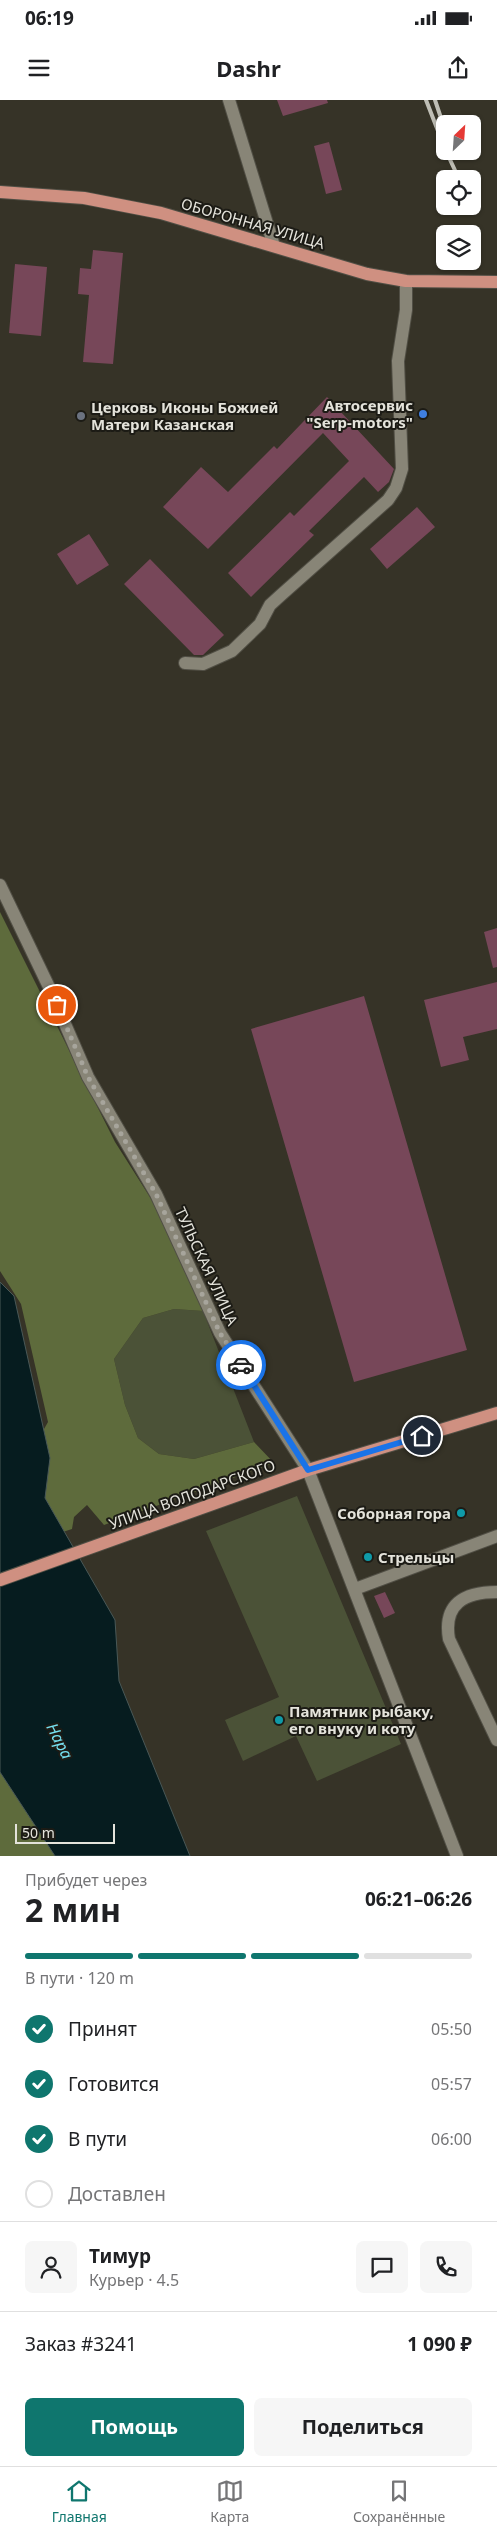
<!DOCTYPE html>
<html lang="ru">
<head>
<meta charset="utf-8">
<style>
	:root { --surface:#fff; --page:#f6f6f6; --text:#202124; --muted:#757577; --line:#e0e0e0; --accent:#0f766e }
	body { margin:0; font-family:"Noto Sans",sans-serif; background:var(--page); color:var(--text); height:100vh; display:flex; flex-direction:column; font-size:19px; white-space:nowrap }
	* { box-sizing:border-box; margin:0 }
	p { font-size:16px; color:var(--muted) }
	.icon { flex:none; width:28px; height:28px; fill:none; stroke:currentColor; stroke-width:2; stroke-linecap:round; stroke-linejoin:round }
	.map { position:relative; height:1756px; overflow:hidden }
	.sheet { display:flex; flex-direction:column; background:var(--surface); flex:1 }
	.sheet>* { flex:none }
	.needle { width:32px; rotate:25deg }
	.fabs { position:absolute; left:436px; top:15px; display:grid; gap:10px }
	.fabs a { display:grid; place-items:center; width:45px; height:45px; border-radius:8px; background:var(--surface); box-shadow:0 1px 4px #0004; font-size:25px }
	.scale { position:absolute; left:15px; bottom:12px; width:100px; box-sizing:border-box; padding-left:5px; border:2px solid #e4e3db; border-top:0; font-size:14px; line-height:18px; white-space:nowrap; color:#e4e3db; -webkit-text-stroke:4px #1c1b15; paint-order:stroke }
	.pin { position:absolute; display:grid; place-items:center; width:42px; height:42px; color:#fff; margin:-21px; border:2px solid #fff; border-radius:50%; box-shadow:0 1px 5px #0007 }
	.courier { position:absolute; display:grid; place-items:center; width:50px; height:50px; margin:-25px; border:4px solid #1a73e8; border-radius:50%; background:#fff; color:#222; box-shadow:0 1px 6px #0007 }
	.head em { font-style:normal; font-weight:700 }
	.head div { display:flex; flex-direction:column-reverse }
	.head { display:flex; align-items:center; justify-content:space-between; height:85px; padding:0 25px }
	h1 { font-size:32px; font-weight:700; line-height:38px }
	.bar { display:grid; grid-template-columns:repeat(4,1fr); gap:8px 5px; align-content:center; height:60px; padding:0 25px }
	.bar i { height:6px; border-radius:4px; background:var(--line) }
	.bar .active { background:var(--accent) }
	.bar p { grid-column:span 4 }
	.line { display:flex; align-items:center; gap:12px; padding:0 25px; border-top:1px solid var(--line) }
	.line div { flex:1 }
	.round { display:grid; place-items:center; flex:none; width:52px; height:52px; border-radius:8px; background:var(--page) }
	ol { padding:0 25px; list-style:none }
	li { display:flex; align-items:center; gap:15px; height:55px }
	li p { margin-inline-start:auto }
	li .icon { padding:5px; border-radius:50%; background:var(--accent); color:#fff; stroke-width:4 }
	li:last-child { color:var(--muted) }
	li i { width:28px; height:28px; border:2px solid var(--line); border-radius:50% }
	.cta { display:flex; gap:10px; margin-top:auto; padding:10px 25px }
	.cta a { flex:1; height:58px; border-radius:8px; background:var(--accent); color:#fff; font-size:20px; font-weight:700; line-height:58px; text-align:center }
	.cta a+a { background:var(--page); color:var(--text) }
	.status { display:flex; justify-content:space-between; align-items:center; height:35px; padding:0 25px; background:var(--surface); direction:ltr }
	.status svg { height:14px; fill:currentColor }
	header { display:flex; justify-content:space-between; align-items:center; height:65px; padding:0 25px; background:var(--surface); font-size:22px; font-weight:700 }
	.dock { display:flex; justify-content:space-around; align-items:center; height:70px; border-top:1px solid var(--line); background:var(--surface); font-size:14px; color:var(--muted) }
	.dock a { display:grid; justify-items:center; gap:2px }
	.dock .active { color:var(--accent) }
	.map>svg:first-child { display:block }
</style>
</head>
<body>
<div class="status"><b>06:19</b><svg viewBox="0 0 49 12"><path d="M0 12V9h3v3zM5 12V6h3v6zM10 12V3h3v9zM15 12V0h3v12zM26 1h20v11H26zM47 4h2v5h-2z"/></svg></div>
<header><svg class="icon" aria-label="menu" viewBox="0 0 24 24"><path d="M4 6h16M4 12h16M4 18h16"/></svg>Dashr<svg class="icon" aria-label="share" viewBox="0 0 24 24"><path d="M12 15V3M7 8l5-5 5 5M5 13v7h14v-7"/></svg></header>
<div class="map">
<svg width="497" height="1756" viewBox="0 0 497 1756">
	<rect width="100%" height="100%" fill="#363327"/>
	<path fill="#4b5237" d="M 174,1209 L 203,1211 L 254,1342 L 194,1359 L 159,1354 L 138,1338 L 125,1305 L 114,1259 L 143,1218 Z
		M 297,1396 L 401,1644 L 317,1681 L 296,1636 L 243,1661 L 225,1620 L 279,1597 L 206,1431 Z"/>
	<path fill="#5e6b3c" d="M 0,812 L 115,1042 L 160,1113 L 203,1211 L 174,1209 L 143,1218 L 114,1259 L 125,1305 L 138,1338 L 159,1354 L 194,1359 L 254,1342 L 274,1363 L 104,1425 L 87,1405 L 74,1417 L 72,1429 L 35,1441 L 28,1357 L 48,1322 L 21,1204 L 0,1171 Z
		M 0,1672 L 55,1756 L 0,1756 Z"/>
	<path fill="#061c1f" stroke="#495857" d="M 0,1182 L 14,1196 L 50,1358 L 45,1398 L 115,1520 L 119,1581 L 190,1756 L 55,1756 L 0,1672 Z"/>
	<path fill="#774759" d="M 277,0 L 327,0 L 328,3 L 283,16 Z
		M 329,42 L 342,90 L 326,94 L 314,46 Z
		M 93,150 L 123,153 L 113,264 L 83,262 L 89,195 L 78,194 L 80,168 L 91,169 Z
		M 15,164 L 47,167 L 41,236 L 9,233 Z
		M 327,297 L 394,369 L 389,382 L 378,392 L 364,377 L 309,431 L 314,435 L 251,497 L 228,473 L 290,412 L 294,416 L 349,361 L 323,333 L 208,449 L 163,407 L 201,367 L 228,392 L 274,346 L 277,349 Z
		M 417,407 L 435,427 L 387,469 L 370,449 Z
		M 89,434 L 109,465 L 77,485 L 57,454 Z
		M 150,459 L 224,535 L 203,555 L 194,555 L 124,484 Z
		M 497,828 L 497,867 L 493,868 L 484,832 Z
		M 497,882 L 497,929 L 463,937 L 469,960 L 441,967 L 424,900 Z
		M 364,896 L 467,1250 L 354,1282 L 251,929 Z
		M 385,1492 L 395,1513 L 384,1518 L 374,1496 Z"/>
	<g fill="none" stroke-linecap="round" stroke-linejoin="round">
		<g stroke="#514f45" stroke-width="14">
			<path id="minor" d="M 229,0 L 274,146
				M 185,563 L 203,564 L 232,551 L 260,524 L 270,505 L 281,495 L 388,400 L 396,388 L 402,369 L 398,261 L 406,210 L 406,181
				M 0,785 L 49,887 L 88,977 L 156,1094 L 220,1233 L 308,1370 L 457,1756
				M 355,1489 L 497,1436
				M 497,1492 C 464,1492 443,1504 449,1539 L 497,1640"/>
		</g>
		<g stroke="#514f45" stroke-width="14">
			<path id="major" d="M 0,92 L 84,98 L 161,113 L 367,174 L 406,181 L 497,182
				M 0,1480 L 308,1370 L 497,1313"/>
		</g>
		<use href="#minor" stroke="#888577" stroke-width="12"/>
		<use href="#major" stroke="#cf9081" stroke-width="12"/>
		<path stroke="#bfbeb5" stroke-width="4" d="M 426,0 L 445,49
			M 435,0 L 445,30
			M 446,51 L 459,79"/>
	</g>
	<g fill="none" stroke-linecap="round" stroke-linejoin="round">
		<path stroke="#a7a59c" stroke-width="5" stroke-dasharray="0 9" d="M 57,905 L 88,977 L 156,1094 L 220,1233 L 241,1265"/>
		<path stroke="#1a73e8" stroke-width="6" d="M 241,1265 L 308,1370 L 422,1336"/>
	</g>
	<circle fill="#3f7fe0" stroke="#1c1b15" stroke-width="2" cx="423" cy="314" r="5"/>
	<circle fill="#6b7280" stroke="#1c1b15" stroke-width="2" cx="81" cy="316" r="5"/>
	<g fill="#0f9aa8" stroke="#1c1b15" stroke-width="2">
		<circle cx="461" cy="1413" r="5"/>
		<circle cx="368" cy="1457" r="5"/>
		<circle cx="279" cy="1620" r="5"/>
	</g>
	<g text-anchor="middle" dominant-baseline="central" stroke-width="4" stroke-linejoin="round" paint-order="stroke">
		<g font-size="15" fill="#e4e3db" stroke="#1c1b15">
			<text transform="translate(253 123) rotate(16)">ОБОРОННАЯ УЛИЦА</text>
			<text transform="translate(207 1166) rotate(65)">ТУЛЬСКАЯ УЛИЦА</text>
			<text transform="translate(192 1394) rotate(-20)">УЛИЦА ВОЛОДАРСКОГО</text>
		</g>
		<g font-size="15" font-weight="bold" fill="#e4e3db" stroke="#1c1b15" text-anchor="start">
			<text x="413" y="305" text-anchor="end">Автосервис<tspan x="413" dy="17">"Serp-motors"</tspan></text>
			<text x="91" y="307">Церковь Иконы Божией<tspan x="91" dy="17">Матери Казанская</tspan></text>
			<text x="451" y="1413" text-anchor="end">Соборная гора</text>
			<text x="378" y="1457">Стрельцы</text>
			<text x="289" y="1611">Памятник рыбаку,<tspan x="289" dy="17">его внуку и коту</tspan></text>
		</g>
		<g font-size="16" font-style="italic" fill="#76e0f0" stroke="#1c1b15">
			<text transform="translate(60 1641) rotate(63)">Нара</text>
		</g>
	</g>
</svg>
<div class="fabs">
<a><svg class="needle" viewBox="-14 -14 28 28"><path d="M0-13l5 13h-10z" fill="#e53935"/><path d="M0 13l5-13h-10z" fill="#757577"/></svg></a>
<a><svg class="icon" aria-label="locate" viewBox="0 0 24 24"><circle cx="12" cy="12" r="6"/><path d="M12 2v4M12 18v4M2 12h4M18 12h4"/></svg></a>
<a><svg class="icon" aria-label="layers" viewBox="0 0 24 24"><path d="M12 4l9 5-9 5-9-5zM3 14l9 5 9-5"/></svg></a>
</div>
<div class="scale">50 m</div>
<div class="pin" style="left:57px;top:905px;background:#ea580c"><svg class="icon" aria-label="bag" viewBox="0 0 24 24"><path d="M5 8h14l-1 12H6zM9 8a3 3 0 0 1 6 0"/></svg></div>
<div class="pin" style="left:422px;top:1336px;background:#1f2937"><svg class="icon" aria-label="home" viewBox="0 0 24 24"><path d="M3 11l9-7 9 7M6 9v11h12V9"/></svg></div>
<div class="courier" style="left:241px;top:1265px"><svg class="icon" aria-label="car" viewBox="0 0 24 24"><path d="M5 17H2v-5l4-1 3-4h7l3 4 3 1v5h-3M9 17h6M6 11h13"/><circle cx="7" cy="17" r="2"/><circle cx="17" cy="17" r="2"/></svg></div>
</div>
<section class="sheet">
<div class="head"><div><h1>2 мин</h1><p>Прибудет через</p></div><em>06:21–06:26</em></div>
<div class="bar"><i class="active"></i><i class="active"></i><i class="active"></i><i></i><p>В пути · 120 m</p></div>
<ol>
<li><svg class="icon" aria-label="check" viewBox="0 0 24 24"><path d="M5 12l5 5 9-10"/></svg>Принят<p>05:50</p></li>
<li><svg class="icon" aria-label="check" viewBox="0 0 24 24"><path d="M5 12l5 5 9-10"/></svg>Готовится<p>05:57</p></li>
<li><svg class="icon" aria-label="check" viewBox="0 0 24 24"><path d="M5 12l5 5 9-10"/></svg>В пути<p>06:00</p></li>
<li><i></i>Доставлен</li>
</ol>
<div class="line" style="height:90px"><a class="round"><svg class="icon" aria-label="person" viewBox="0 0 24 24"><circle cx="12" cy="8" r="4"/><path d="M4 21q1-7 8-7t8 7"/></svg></a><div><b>Тимур</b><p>Курьер · 4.5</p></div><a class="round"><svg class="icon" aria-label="chat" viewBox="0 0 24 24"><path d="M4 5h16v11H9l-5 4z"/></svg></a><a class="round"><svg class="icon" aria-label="phone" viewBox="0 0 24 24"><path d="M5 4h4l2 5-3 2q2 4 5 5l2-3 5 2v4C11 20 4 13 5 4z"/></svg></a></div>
<div class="line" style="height:65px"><div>Заказ #3241</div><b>1 090 ₽</b></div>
<div class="cta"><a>Помощь</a><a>Поделиться</a></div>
</section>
<nav class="dock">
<a class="active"><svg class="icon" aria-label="home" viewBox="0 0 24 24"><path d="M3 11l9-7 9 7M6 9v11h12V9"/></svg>Главная</a>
<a><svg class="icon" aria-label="map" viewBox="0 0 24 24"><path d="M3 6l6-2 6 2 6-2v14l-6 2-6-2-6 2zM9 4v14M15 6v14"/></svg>Карта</a>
<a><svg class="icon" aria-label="saved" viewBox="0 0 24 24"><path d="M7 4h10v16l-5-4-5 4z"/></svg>Сохранённые</a>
</nav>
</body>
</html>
